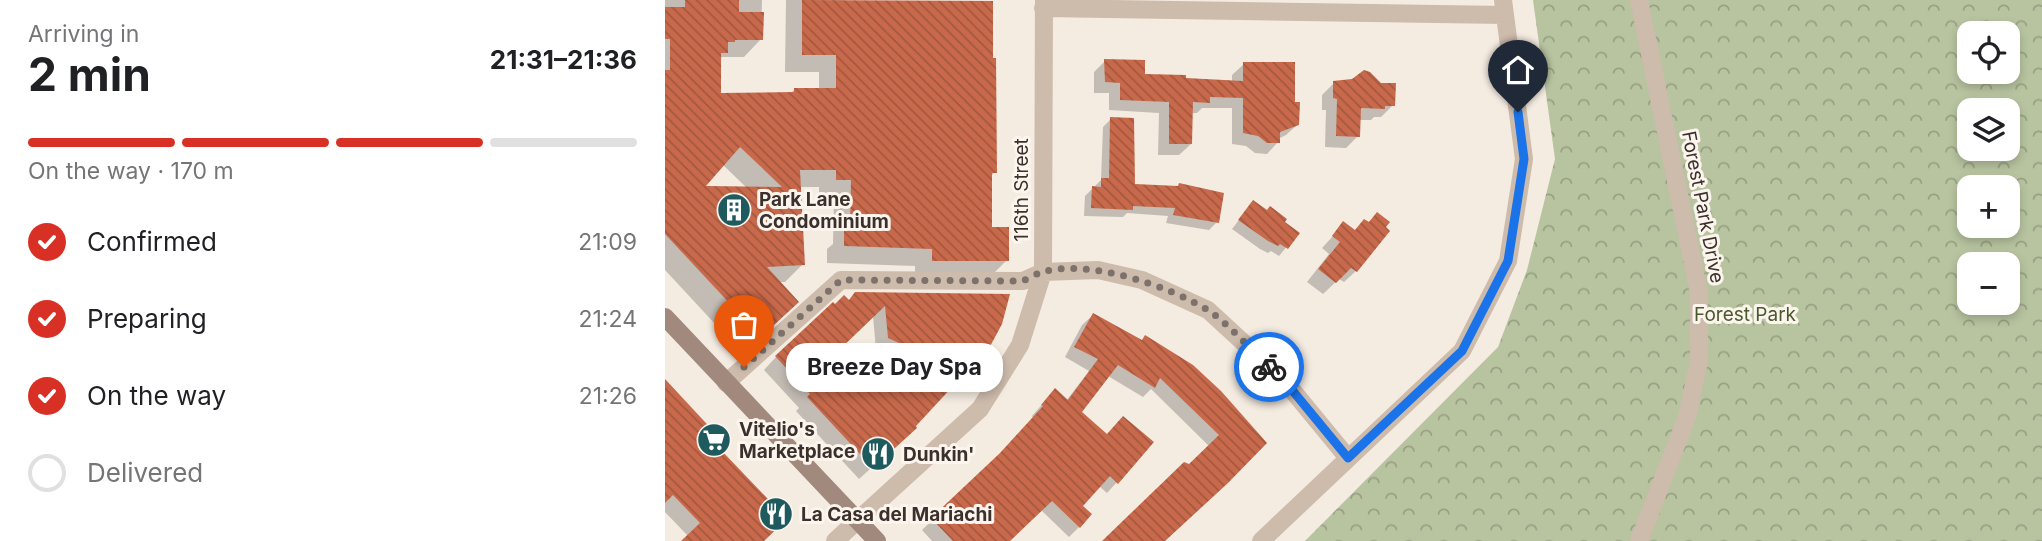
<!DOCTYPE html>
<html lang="en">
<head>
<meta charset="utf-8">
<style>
	:root { --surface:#fff; --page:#f6f6f6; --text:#202124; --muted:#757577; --line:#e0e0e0; --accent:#d93025 }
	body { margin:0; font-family:Inter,sans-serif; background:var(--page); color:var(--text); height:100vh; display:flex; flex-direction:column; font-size:26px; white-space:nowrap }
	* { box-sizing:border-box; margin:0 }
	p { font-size:23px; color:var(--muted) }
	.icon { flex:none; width:38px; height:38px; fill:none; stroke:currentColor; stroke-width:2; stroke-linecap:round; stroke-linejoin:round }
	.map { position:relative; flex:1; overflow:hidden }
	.side { display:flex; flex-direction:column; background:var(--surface); width:665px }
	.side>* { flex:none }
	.tools { position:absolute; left:1292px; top:21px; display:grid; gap:14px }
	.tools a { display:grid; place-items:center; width:63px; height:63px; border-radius:14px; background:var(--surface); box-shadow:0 4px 10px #0003; font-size:35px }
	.pin { position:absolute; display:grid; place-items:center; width:60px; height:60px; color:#fff; margin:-72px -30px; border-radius:50% 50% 50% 0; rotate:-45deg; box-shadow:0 0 7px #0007 }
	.pin .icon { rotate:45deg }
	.courier { position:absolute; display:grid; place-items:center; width:70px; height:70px; margin:-35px; border:5px solid #1a73e8; border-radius:50%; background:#fff; color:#222; box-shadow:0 2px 9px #0007 }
	.bubble { position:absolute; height:49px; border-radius:21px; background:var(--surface); box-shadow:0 4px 10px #0003; font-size:23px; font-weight:700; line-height:49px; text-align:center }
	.headline em { font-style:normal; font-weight:700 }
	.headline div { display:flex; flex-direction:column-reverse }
	.headline { display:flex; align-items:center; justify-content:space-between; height:119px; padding:0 28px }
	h1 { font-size:46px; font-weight:700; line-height:52px }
	.bar { display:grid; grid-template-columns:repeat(4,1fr); gap:10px 7px; align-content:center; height:84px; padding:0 28px }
	.bar i { height:9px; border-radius:5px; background:var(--line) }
	.bar .active { background:var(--accent) }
	.bar p { grid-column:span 4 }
	ol { padding:0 28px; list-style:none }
	li { display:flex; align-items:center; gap:21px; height:77px }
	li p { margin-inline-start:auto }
	li .icon { padding:7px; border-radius:50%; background:var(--accent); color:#fff; stroke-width:4 }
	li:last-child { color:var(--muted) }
	li i { width:38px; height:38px; border:4px solid var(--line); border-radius:50% }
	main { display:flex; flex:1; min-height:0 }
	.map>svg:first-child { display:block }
</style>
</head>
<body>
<main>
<section class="side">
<div class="headline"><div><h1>2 min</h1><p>Arriving in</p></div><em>21:31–21:36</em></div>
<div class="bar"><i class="active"></i><i class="active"></i><i class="active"></i><i></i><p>On the way · 170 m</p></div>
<ol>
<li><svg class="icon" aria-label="check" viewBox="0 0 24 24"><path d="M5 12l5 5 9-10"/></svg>Confirmed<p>21:09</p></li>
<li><svg class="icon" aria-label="check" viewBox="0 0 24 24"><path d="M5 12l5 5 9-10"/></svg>Preparing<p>21:24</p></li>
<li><svg class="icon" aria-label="check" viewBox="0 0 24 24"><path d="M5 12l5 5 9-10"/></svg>On the way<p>21:26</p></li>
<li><i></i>Delivered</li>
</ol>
</section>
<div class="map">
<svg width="1377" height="541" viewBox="0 0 1377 541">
	<defs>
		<pattern id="park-crowns" width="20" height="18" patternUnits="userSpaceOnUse" patternTransform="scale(1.75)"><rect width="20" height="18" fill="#b8c4a0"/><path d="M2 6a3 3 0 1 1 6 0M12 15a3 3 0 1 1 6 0" fill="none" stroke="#97a083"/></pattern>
		<pattern id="building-back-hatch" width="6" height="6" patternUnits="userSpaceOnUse" patternTransform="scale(1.75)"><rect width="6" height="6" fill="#c8694b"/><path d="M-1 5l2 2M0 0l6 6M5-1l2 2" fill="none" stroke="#a4573f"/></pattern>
	</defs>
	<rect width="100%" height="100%" fill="#f4ebe1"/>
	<path fill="url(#park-crowns)" fill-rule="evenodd" d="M 868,0 L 1377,0 L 1377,541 L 640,541 L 833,347 L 862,270 L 890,159 ZM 1304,33 L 1342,33 L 1342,72 L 1304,72 ZM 1304,110 L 1342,110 L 1342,149 L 1304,149 ZM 1304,187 L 1342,187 L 1342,226 L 1304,226 ZM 1304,264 L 1342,264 L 1342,303 L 1304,303 Z"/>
	<path fill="#0003" fill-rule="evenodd" d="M 0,0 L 97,0 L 96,39 L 79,57 L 57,57 L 54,60 L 54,95 L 125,94 L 129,90 L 154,90 L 154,72 L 120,72 L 121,0 L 177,0 L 330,172 L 326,176 L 325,228 L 342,260 L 324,278 L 250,278 L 250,266 L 162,263 L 162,249 L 168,244 L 169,197 L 154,197 L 154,187 L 134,187 L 138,264 L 120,282 L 114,282 L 114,320 L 77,353 L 0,270 ZM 58,165 L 83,189 L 37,188 Z
		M 440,61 L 478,76 L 567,82 L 567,75 L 579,64 L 628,104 L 633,124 L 621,135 L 613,139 L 613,142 L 602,154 L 590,153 L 581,146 L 567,144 L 567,108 L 537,108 L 532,113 L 526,113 L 526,144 L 514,155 L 493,155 L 494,113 L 444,110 L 444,93 L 429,93 L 429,72 Z
		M 669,83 L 728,105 L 716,117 L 709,117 L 706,120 L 694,120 L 693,136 L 681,148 L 660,147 L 661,110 L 657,110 L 657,95 Z
		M 446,119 L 468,186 L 552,222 L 544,230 L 501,223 L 503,216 L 462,213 L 458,217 L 419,216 L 420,196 L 436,180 L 438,127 Z
		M 588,202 L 633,233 L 614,256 L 606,251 L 603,253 L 595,249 L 567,229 Z
		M 712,214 L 691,271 L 679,282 L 674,279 L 658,294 L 642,282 L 664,254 L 657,248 L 679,224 L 689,231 L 702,224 Z
		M 342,296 L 304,377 L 291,390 L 285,387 L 237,440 L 194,479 L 131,411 L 134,408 L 99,370 L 111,357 L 184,302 ZM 208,316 L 211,350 L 236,362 L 205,392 L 169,354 Z
		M 428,315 L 599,443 L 500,541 L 439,541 L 545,447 L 486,389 L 478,397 L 443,376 L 415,413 L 452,482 L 442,493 L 434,486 L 415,506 L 414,527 L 404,537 L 376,510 L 343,541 L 267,541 L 257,530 L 329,461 L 368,418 L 367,416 L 380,401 L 401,401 L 424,371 L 400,357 L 417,325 Z
		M 0,382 L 55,451 L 97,541 L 19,541 L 23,536 L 0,512 Z"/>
	<path fill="url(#building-back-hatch)" fill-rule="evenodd" d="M 20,0 L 74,0 L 74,12 L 99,12 L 98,40 L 70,40 L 70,42 L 63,42 L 63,53 L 56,53 L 56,93 L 129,92 L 129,88 L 171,88 L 171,55 L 137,55 L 137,0 L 328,1 L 328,58 L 331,58 L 332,173 L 327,173 L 327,227 L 344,227 L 344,261 L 267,261 L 267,249 L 179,246 L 179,230 L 185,230 L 186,180 L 171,180 L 171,170 L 135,170 L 140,265 L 102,267 L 134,302 L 96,337 L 0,234 L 0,70 L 5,70 L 5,39 L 0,39 L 0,7 L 20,7 ZM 75,147 L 117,187 L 41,186 Z
		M 439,59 L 480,60 L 480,74 L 521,75 L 521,78 L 578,81 L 578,62 L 630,62 L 630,102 L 635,102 L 634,125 L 615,132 L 615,143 L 602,143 L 593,136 L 578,133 L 578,98 L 545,97 L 545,103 L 528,102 L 527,144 L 504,144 L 504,102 L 455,100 L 455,83 L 440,82 Z
		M 699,70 L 705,72 L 716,83 L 731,83 L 730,106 L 720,106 L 720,109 L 696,108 L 695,137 L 671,136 L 672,99 L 668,98 L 668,81 L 687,79 Z
		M 445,117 L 469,118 L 470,184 L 513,186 L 514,183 L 559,193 L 554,223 L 508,215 L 510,208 L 468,206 L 468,210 L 426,208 L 427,186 L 436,187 L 436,178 L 444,178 Z
		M 588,200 L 602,210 L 605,206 L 622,219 L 620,222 L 635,233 L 623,249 L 615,244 L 613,246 L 603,241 L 573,220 Z
		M 712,212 L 725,222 L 721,227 L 725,231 L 692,272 L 686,268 L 671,283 L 653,269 L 675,242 L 667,236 L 678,221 L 690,230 L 699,219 L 704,222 Z
		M 190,292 L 345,294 L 337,324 L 321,354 L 305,378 L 296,374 L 289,385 L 251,426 L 252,428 L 208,468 L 142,397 L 145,394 L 110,356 L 168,302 L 170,304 L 179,295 L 184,300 ZM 220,306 L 223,338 L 247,349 L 205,390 L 171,353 Z
		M 428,313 L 477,340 L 480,335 L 528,365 L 556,391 L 602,443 L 563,483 L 500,541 L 437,541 L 519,462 L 524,464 L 554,435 L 495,378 L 490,388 L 453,365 L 417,412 L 442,434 L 458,416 L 489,442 L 453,484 L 445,476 L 418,506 L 427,514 L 415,528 L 387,501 L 345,541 L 288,541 L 266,518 L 335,453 L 378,406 L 376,405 L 390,388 L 403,400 L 433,359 L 409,347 Z
		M 0,379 L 53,436 L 56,450 L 122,519 L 99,541 L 16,541 L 35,523 L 8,495 L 0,503 Z"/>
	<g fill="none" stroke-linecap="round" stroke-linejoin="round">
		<path stroke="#cdbbac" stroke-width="18" d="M 378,8 L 840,15
			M 61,383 L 176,280 L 358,281 L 378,272 L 433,270 L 477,280 L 543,310 L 618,379 L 683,458
			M 170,541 L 315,409 L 355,345 L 378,272 L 379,0
			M 596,541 L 797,351 L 843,261 L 859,159 L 838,0
			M 974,541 L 1022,417 L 1034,361 L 1034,293 L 974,0"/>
		<path stroke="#a18a7d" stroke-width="18" d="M 0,317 L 212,541"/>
	</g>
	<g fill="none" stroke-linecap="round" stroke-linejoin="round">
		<path stroke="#7c716b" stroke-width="7" stroke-dasharray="0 12.6" d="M 79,367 L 176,280 L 358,281 C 364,278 371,274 377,272 C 424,259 501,285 541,309 C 560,320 587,351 604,367"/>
		<path stroke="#1a73e8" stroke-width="9" d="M 604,367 L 618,379 L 683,458 L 797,351 L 843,261 L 859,159 L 853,112"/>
	</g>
	<defs>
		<g id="building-disc" transform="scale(1.75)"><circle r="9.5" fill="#1f5a5e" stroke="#fbf5ee"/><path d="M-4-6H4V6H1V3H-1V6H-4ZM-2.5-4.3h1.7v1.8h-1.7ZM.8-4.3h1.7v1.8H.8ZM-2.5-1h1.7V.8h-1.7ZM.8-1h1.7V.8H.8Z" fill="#fff"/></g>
		<g id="supermarket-disc" transform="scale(1.75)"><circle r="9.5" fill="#1f5a5e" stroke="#fbf5ee"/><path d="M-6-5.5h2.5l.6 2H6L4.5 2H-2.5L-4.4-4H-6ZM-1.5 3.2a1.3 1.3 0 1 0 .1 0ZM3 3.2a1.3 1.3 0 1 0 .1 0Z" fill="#fff"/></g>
		<g id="restaurant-disc" transform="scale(1.75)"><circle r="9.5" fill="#1f5a5e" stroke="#fbf5ee"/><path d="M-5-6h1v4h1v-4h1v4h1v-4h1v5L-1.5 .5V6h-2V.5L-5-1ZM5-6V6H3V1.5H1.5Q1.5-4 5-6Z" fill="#fff"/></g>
	</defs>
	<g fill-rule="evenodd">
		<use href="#building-disc" x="69" y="210"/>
		<use href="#supermarket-disc" x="49" y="440"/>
		<use href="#restaurant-disc" x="213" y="454"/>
		<use href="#restaurant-disc" x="111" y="514"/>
	</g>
	<g text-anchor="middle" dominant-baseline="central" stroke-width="6" stroke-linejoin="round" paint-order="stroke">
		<g font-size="19" fill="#3b302b" stroke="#fbf5ee">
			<text transform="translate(356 190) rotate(-90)">116th Street</text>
			<text transform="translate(1038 207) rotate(79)">Forest Park Drive</text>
		</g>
		<g font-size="19" font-weight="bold" fill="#3b302b" stroke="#fbf5ee" text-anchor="start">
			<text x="94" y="199">Park Lane<tspan x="94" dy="22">Condominium</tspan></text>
			<text x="74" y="429">Vitelio's<tspan x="74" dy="22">Marketplace</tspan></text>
			<text x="238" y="454">Dunkin'</text>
			<text x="136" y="514">La Casa del Mariachi</text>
		</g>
		<g font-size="19" fill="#4a5a2e" stroke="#fbf5ee">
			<text x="1080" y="314">Forest Park</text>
		</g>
	</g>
</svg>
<div class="tools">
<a><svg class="icon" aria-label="locate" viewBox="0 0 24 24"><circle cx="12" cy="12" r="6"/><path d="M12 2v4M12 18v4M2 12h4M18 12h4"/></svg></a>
<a><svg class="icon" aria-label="layers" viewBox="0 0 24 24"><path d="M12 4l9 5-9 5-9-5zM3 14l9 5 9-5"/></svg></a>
<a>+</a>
<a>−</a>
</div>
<div class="pin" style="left:79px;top:367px;background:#ea580c"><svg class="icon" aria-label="bag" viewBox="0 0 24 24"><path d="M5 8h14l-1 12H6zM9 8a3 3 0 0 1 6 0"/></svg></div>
<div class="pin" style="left:853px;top:112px;background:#1f2937"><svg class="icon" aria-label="home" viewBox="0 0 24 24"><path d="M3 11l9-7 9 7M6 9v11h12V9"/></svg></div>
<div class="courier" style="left:604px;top:367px"><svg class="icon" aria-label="bike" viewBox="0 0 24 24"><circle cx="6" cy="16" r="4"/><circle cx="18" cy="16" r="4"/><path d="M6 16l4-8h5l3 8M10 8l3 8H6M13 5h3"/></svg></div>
<div class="bubble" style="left:121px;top:343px;width:217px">Breeze Day Spa</div>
</div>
</main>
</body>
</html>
